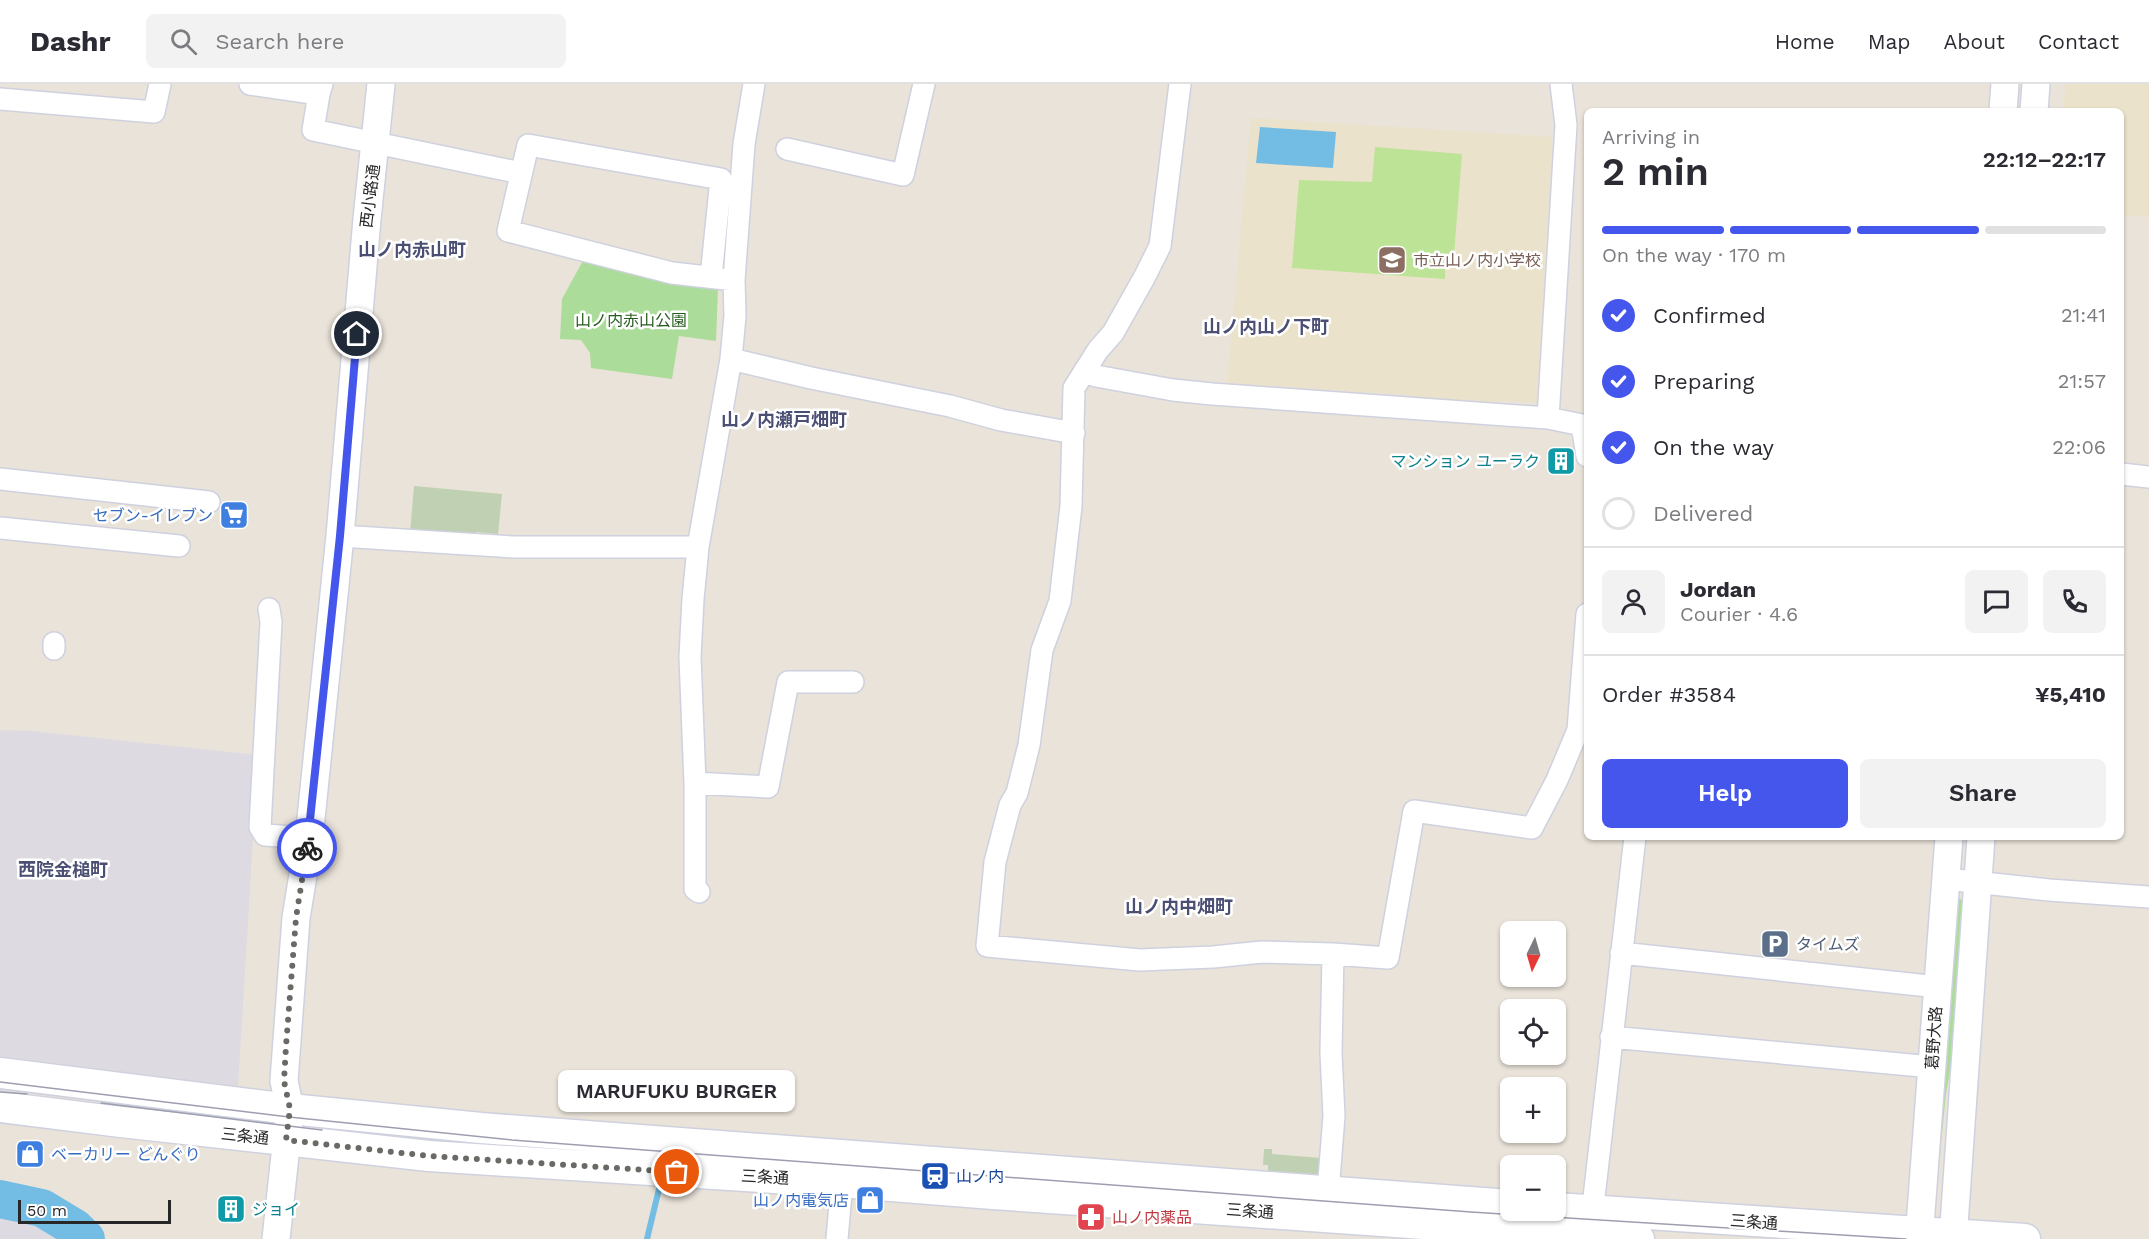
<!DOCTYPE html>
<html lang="en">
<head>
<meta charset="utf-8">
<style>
	:root { --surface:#fff; --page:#f2f2f3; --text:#2b2b33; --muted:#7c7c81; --line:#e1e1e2; --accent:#4456eb }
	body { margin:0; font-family:"Work Sans","Noto Sans JP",sans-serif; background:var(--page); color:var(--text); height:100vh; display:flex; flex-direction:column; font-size:22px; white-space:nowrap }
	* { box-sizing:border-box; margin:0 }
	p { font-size:20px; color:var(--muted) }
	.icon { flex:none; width:33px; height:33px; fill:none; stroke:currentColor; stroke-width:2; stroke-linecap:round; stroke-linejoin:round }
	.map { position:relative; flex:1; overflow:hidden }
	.side { position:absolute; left:1584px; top:24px; width:540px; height:732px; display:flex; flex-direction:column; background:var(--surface); border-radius:9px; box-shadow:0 2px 4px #0004 }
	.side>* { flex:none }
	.needle { width:39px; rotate:185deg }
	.buttons { position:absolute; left:1500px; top:837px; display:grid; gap:12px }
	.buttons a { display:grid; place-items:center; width:66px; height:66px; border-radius:9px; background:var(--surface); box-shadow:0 2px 4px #0004; font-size:30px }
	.scale { position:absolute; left:18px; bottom:15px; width:153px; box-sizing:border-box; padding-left:6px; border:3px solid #272727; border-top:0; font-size:16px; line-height:21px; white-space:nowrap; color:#272727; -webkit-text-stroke:4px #fff; paint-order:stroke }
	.pin { position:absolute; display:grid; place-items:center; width:51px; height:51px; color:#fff; margin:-26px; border:3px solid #fff; border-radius:50%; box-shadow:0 2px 6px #0007 }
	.courier { position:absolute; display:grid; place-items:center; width:60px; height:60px; margin:-30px; border:4px solid #4456eb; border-radius:50%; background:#fff; color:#222; box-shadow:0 2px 8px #0007 }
	.bubble { position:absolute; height:42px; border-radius:9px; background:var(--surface); box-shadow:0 2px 4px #0004; font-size:20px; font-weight:600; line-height:42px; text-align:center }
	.head em { font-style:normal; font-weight:600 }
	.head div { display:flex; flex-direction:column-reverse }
	.head { display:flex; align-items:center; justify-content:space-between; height:102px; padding:0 18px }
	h1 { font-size:39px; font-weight:600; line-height:45px }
	.bar { display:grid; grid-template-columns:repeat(4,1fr); gap:9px 6px; align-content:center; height:72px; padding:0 18px }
	.bar i { height:8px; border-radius:4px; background:var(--line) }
	.bar .on { background:var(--accent) }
	.bar p { grid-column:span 4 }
	.line { display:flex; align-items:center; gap:15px; padding:0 18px; border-top:2px solid var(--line) }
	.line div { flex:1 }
	.round { display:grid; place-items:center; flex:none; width:63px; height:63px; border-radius:9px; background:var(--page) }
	ol { padding:0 18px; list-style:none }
	li { display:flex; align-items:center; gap:18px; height:66px }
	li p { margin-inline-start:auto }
	li .icon { padding:6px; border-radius:50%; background:var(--accent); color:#fff; stroke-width:4 }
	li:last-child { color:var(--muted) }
	li i { width:33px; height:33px; border:3px solid var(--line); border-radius:50% }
	.cta { display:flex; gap:12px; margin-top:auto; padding:12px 18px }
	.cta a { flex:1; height:69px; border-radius:9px; background:var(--accent); color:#fff; font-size:24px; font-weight:600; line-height:69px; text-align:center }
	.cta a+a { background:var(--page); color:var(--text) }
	header { display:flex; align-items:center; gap:36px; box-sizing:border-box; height:84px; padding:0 30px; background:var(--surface); border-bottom:2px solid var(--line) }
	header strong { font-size:28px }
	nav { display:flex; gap:33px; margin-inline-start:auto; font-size:21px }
	.search { width:420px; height:54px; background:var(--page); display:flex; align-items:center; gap:15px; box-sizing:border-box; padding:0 21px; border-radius:9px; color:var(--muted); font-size:22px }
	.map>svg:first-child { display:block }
</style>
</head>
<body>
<header>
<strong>Dashr</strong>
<div class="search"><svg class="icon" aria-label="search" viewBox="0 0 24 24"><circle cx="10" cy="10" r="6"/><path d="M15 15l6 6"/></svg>Search here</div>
<nav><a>Home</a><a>Map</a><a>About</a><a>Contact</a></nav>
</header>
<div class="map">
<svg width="2149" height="1155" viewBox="0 0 2149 1155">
	<rect width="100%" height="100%" fill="#e9e3d9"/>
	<path fill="#dddae1" d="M 0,646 L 31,647 L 258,671 L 238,1002 L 0,975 Z
		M 0,1129 L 29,1137 L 63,1155 L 0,1155 Z"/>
	<path fill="#eae2ca" d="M 2066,0 L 2149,0 L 2149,133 L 2121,131 L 2121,27 L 2063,27 Z
		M 1251,34 L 1552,53 L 1537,318 L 1502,317 L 1485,321 L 1419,316 L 1409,311 L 1227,299 Z"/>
	<path fill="#abdc99" d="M 585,173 L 718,204 L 716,257 L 679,252 L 672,295 L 591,284 L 590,269 L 581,256 L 560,255 L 562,215 Z
		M 1959,814 L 1963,817 L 1959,932 L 1946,1010 L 1937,1100 Z"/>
	<path fill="#bfd1b2" d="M 414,402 L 502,410 L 498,450 L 476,448 L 475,455 L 410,449 Z
		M 1264,1065 L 1272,1065 L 1272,1070 L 1321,1074 L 1320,1093 L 1268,1089 L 1268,1081 L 1263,1081 Z"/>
	<path fill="#bce396" d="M 1375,63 L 1462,70 L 1454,170 L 1445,174 L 1445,195 L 1292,184 L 1299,96 L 1372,98 Z"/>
	<path fill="#73bde4" d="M 1260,43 L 1336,48 L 1333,84 L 1256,79 Z"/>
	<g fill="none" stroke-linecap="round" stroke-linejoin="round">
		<path stroke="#73bde4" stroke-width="6" d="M 647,1155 L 659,1105"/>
		<path stroke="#73bde4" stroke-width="38" d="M 0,1115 L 42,1124 L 75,1144 L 86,1155"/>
		<g stroke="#cfd1df" stroke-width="24">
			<path id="minor" d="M 250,0 L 319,10 L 322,0
				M 1180,0 L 1160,162 L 1144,194 L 1113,249 L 1098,266 L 1074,304 L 1071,422 L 1060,517 L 1042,566 L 1029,661 L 1017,709 L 1010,721 L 995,778 L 987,862 L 1140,876 L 1213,873 L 1262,868 L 1333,870 L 1388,874 L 1414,727 L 1532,744 L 1557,696 L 1578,646 L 1587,530
				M 319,10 L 313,46 L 521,89
				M 0,15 L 154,28 L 160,0
				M 787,65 L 903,91 L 924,0
				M 711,193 L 721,95 L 528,61 L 508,147 L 672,189 L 734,196
				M 731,275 L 811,294 L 950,322 L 1001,336 L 1074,349
				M 1085,286 L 1096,292 L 1173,306 L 1212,310 L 1548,334 L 1587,342
				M 1548,334 L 1566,41 L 1561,0
				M 1582,341 L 1587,372
				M 2121,390 L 2149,393
				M 0,395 L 209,418
				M 0,444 L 179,462
				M 340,452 L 513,463 L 698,463
				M 269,525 L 271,538 L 260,743 L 265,751 L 309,754
				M 54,565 L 54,559
				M 695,699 L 768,703 L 788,598 L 853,598
				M 1946,795 L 2049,806 L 2149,813
				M 699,808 L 695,805 L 695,699 L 690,573 L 693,515 L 698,463 L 731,275 L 735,232 L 734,196 L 744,60 L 754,0
				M 1621,869 L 1938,903
				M 1611,953 L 1932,983
				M 1327,1120 L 1334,1032 L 1331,969 L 1333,870
				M 1591,1140 L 1635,753
				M 837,1155 L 842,1098"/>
		</g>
		<g stroke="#cfd1df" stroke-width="30">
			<path id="tertiary" d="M 2003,27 L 2005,0
				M 2034,27 L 2036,0
				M 276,1155 L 290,1025 L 284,997 L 296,834 L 309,754 L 340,452 L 367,135 L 381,0
				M 1919,1155 L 1949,753
				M 1953,1155 L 1981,753"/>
		</g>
		<g stroke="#cfd1df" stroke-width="33">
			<path id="secondary" d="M 0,989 L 290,1025 L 481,1044 L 1510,1121
				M 0,1023 L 121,1038 L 429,1072 L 853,1099 L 993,1110 L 1639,1155
				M 1556,1124 L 2025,1155"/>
		</g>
		<use href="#minor" stroke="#fff" stroke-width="21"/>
		<use href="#tertiary" stroke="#fff" stroke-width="27"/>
		<use href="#secondary" stroke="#fff" stroke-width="30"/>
		<path stroke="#9d9eb0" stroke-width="1.5" d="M 0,998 L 289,1033 L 512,1056 L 1471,1128 L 1906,1155
			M 0,1008 L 27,1010
			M 101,1019 L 322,1046"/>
	</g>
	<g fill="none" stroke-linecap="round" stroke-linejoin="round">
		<path stroke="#6b6965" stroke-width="6" stroke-dasharray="0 10.8" d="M 307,764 L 296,834 L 286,962 L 284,997 L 290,1025 L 286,1056 L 429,1072 L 677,1088"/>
		<path stroke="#4456eb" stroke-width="8" d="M 307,764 L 340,452 L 357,250"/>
	</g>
	<defs>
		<g id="school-square" transform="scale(1.5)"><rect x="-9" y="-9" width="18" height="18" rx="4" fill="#8d6e63" stroke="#fff"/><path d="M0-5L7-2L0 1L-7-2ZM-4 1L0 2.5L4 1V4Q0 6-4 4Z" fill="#fff"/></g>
		<g id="building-square" transform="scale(1.5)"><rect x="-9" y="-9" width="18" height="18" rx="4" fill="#0f9aa8" stroke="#fff"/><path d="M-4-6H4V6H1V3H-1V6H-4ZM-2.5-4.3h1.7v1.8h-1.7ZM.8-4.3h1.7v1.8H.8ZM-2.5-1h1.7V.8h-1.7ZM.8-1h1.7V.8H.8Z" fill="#fff"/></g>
		<g id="supermarket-square" transform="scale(1.5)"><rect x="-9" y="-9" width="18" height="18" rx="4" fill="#3f7fe0" stroke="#fff"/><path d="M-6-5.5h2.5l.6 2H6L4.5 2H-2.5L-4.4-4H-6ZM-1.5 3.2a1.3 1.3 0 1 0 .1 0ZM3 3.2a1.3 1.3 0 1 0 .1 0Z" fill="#fff"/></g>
		<g id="parking-square" transform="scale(1.5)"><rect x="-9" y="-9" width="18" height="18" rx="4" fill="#5c6f8a" stroke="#fff"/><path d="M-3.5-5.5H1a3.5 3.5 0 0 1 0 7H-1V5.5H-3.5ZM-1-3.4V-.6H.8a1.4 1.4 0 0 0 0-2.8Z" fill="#fff"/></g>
		<g id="shop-square" transform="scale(1.5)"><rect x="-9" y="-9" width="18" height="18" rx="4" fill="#3f7fe0" stroke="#fff"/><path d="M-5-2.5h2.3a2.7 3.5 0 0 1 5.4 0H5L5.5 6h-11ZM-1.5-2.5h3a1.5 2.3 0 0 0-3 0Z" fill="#fff"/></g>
		<g id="station-square" transform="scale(1.5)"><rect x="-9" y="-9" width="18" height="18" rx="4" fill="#1a4fb4" stroke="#fff"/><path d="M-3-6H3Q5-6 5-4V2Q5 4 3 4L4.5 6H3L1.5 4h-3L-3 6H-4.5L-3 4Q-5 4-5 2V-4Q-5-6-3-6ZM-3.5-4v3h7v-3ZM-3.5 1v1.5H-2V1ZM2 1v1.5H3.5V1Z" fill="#fff"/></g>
		<g id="pharmacy-square" transform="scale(1.5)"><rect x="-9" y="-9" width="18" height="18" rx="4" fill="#e0444e" stroke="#fff"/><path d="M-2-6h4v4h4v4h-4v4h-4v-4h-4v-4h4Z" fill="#fff"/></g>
	</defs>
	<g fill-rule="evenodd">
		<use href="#school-square" x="1392" y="176"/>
		<use href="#building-square" x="1561" y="377"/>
		<use href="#supermarket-square" x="234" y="431"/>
		<use href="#parking-square" x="1775" y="860"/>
		<use href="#shop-square" x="30" y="1070"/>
		<use href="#station-square" x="935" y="1092"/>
		<use href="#shop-square" x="870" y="1116"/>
		<use href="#building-square" x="231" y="1125"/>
		<use href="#pharmacy-square" x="1091" y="1133"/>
	</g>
	<g text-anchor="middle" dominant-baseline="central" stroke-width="5" stroke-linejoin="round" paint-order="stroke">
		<g font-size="16" fill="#272727" stroke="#fff">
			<text transform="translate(370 112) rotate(-83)">西小路通</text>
			<text transform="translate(1934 954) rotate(-86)">葛野大路</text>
			<text transform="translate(245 1052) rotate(6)">三条通</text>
			<text transform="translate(765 1093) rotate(3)">三条通</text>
			<text transform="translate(1250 1127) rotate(4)">三条通</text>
			<text transform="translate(1754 1138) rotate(4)">三条通</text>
		</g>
		<g font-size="16" fill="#785e54" stroke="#fff" text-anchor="start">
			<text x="1413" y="176">市立山ノ内小学校</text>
		</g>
		<g font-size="16" fill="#265d1e" stroke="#fff">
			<text x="631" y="236">山ノ内赤山公園</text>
		</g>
		<g font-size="16" fill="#0d838f" stroke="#fff" text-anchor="end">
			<text x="1540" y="377">マンション ユーラク</text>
			<text x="252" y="1125" text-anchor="start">ジョイ</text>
		</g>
		<g font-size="16" fill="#366cbe" stroke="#fff" text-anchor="end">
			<text x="213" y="431">セブン-イレブン</text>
			<text x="51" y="1070" text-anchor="start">ベーカリー どんぐり</text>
			<text x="849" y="1116">山ノ内電気店</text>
		</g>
		<g font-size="16" fill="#4e5e75" stroke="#fff" text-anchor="start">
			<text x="1796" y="860">タイムズ</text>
		</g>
		<g font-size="16" fill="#164399" stroke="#fff" text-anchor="start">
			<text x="956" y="1092">山ノ内</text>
		</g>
		<g font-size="16" fill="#be3a42" stroke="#fff" text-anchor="start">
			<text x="1112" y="1133">山ノ内薬品</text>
		</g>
		<g font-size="18" font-weight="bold" fill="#4c4f74" stroke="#fff">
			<text x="412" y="165">山ノ内赤山町</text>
			<text x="1266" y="242">山ノ内山ノ下町</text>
			<text x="784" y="335">山ノ内瀬戸畑町</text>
			<text x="63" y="785">西院金槌町</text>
			<text x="1179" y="822">山ノ内中畑町</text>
		</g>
	</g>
</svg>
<div class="buttons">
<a><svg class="needle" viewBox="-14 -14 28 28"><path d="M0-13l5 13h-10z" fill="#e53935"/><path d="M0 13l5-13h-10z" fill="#7c7c81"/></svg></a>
<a><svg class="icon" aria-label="locate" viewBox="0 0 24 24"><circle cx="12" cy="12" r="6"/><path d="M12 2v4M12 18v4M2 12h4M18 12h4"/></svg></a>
<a>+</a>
<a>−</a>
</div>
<div class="scale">50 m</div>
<div class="pin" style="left:677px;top:1088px;background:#ea580c"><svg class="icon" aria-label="bag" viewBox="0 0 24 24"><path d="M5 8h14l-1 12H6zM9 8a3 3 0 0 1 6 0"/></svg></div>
<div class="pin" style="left:357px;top:250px;background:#1f2937"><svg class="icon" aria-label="home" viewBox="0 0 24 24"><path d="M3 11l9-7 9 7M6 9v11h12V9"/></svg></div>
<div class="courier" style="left:307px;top:764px"><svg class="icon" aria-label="bike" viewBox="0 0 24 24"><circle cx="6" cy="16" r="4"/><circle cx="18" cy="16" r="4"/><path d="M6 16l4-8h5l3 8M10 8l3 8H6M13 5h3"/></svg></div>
<div class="bubble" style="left:558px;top:986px;width:237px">MARUFUKU BURGER</div>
<section class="side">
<div class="head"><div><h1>2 min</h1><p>Arriving in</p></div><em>22:12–22:17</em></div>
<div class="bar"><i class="on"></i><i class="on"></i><i class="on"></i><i></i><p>On the way · 170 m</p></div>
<ol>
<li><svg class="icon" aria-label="check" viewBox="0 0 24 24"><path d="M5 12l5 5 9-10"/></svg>Confirmed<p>21:41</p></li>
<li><svg class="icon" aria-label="check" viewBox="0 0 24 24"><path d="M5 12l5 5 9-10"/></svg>Preparing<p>21:57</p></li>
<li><svg class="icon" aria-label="check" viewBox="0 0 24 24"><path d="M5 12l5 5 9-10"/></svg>On the way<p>22:06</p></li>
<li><i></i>Delivered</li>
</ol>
<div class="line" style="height:108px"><a class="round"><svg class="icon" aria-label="person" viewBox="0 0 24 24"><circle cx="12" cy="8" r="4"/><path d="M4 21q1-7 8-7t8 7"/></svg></a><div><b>Jordan</b><p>Courier · 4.6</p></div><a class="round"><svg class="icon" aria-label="chat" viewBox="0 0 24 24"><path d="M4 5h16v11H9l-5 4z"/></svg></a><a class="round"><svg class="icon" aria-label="phone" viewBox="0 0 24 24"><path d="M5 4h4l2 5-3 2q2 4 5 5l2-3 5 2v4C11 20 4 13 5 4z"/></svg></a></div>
<div class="line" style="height:78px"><div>Order #3584</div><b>¥5,410</b></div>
<div class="cta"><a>Help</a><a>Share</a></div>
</section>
</div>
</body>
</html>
